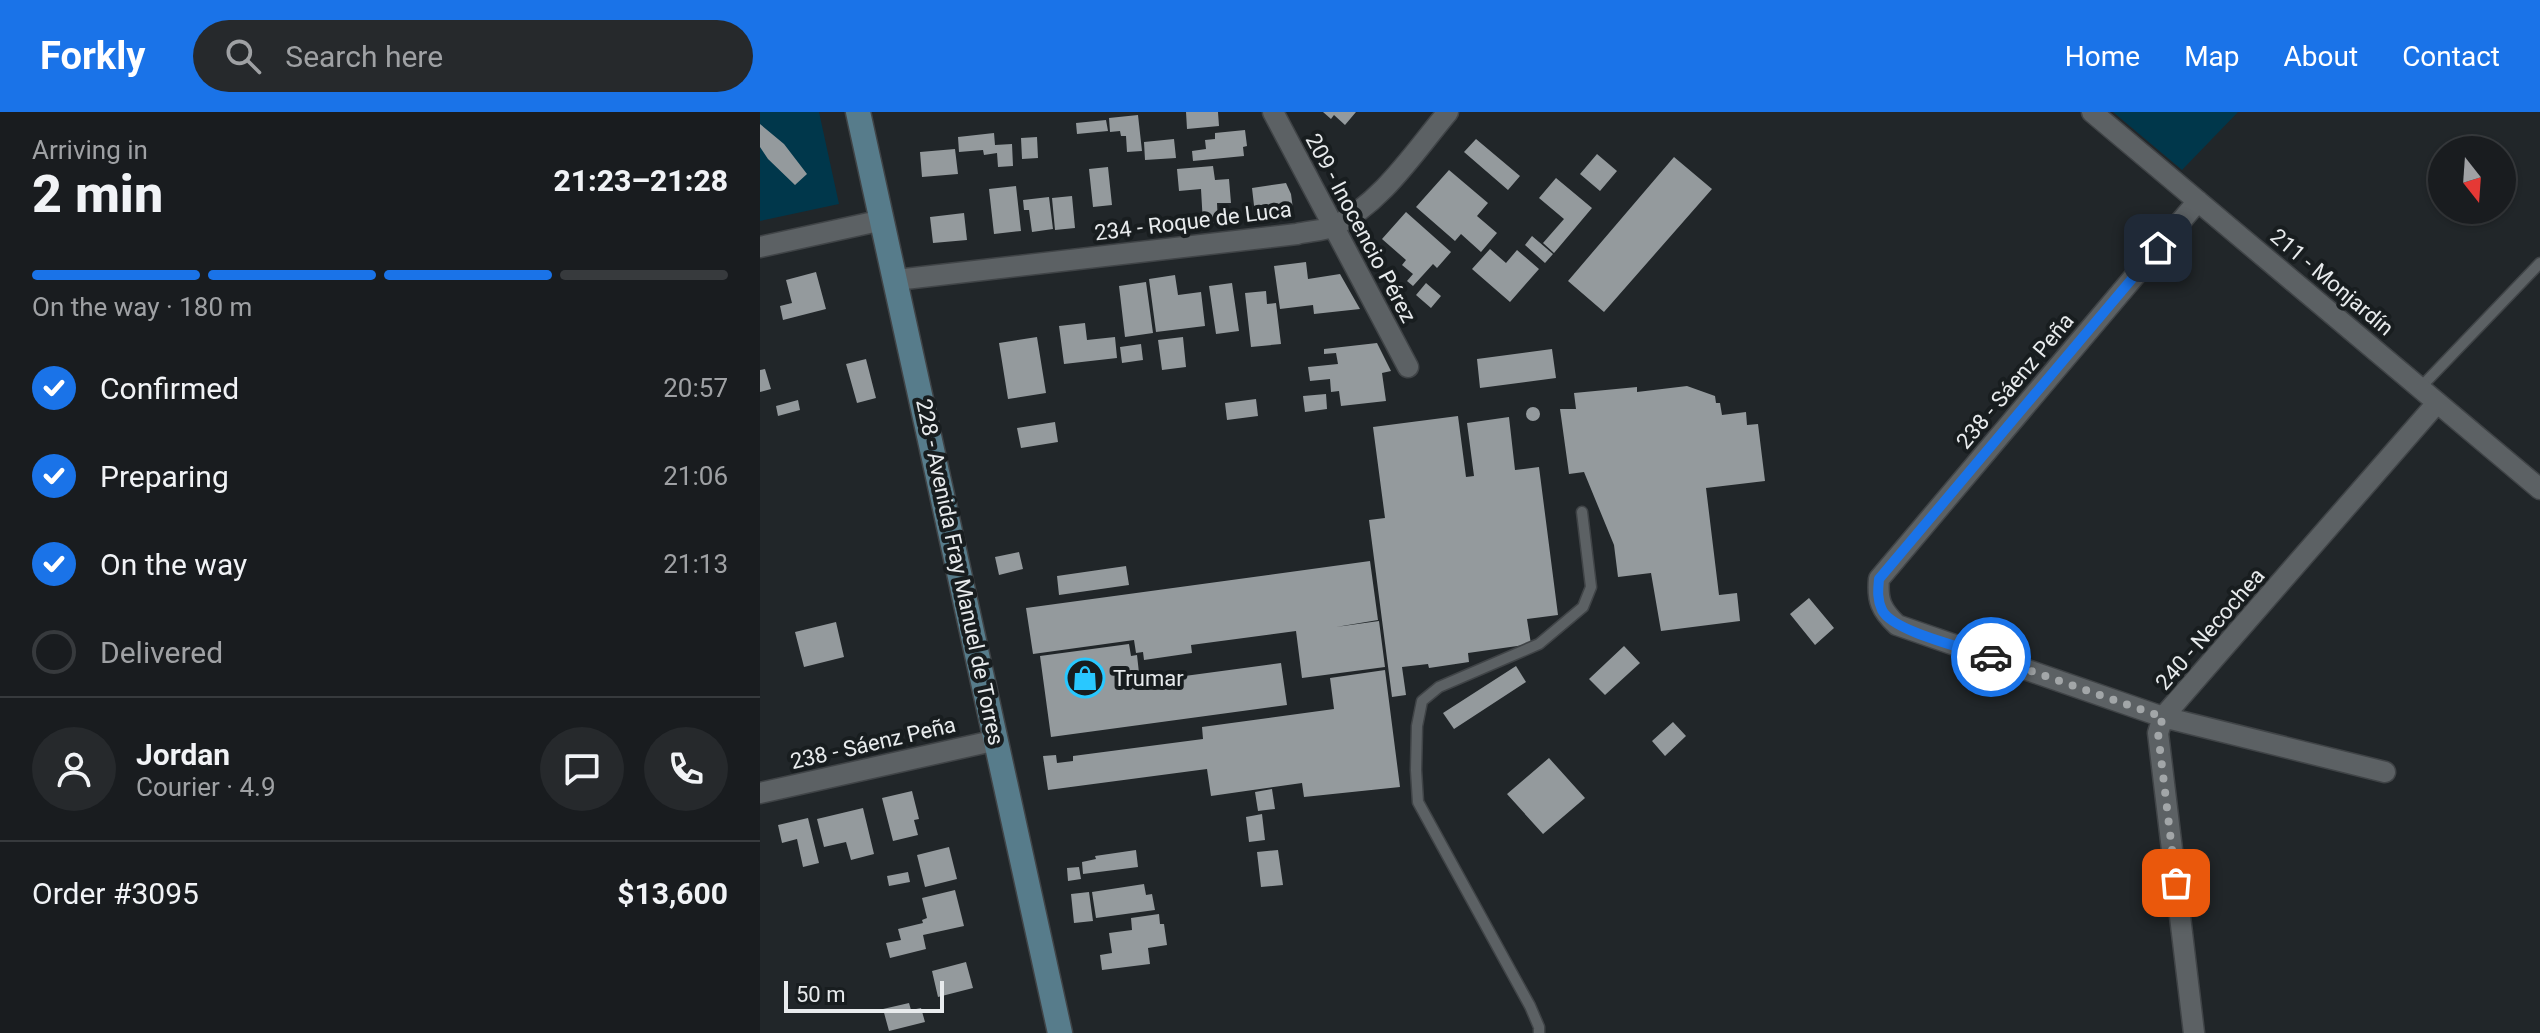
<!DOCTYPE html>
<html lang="en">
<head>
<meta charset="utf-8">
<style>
	:root { --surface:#191c1f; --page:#26292c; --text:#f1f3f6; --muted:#9fa1a4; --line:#373a3d; --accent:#1a73e8 }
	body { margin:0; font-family:Roboto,sans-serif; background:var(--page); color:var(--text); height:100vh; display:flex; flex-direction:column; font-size:30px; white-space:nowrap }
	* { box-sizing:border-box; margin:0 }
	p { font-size:26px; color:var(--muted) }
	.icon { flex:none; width:44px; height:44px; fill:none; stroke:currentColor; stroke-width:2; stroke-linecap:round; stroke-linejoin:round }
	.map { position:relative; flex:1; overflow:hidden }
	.sheet { display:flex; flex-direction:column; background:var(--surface); width:760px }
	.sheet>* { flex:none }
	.needle { width:52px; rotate:163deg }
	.buttons { position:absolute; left:1668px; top:24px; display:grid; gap:16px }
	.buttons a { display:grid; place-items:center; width:88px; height:88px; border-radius:50%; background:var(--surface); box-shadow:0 2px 6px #0004,0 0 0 2px var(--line); font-size:40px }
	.scale { position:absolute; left:24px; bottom:20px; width:160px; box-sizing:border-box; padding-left:8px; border:4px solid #e8ebed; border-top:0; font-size:22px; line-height:28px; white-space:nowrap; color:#e8ebed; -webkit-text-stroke:6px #181d1f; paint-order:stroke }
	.pin { position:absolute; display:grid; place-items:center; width:68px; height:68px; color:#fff; margin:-34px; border-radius:16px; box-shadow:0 4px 12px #0006 }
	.courier { position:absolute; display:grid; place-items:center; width:80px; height:80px; margin:-40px; border:6px solid #1a73e8; border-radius:50%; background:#fff; color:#222; box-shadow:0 2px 10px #0007 }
	.overview em { font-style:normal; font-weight:800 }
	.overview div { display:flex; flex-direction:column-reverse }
	.overview { display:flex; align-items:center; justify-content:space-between; height:136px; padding:0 32px }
	h1 { font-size:52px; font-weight:800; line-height:60px }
	.bar { display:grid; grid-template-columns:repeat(4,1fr); gap:12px 8px; align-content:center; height:96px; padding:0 32px }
	.bar i { height:10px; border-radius:6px; background:var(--line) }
	.bar .on { background:var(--accent) }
	.bar p { grid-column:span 4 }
	.line { display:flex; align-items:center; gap:20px; padding:0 32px; border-top:2px solid var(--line) }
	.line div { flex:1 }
	.round { display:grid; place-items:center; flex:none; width:84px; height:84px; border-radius:42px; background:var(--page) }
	ol { padding:0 32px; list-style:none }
	li { display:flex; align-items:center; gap:24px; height:88px }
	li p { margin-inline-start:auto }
	li .icon { padding:8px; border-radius:50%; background:var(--accent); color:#fff; stroke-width:4 }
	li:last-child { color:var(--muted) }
	li i { width:44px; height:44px; border:4px solid var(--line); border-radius:50% }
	header { display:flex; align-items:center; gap:48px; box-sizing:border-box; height:112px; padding:0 40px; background:var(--accent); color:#fff }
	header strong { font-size:38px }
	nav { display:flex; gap:44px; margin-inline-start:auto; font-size:28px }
	.search { width:560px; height:72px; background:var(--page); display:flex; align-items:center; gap:20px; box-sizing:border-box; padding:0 28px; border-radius:44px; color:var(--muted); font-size:30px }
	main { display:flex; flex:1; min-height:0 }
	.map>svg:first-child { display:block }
</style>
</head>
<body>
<header>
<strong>Forkly</strong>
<div class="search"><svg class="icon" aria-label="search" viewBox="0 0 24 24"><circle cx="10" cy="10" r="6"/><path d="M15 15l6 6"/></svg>Search here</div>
<nav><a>Home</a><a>Map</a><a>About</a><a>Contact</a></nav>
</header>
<main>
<section class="sheet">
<div class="overview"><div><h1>2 min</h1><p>Arriving in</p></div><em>21:23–21:28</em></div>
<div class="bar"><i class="on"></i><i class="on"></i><i class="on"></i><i></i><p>On the way · 180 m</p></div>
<ol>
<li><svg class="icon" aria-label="check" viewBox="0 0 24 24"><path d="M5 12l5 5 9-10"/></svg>Confirmed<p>20:57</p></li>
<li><svg class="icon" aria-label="check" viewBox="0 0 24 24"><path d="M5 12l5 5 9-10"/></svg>Preparing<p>21:06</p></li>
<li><svg class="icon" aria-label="check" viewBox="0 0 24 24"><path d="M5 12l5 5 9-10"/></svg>On the way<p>21:13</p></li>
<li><i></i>Delivered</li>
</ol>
<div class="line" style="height:144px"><a class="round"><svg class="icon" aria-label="person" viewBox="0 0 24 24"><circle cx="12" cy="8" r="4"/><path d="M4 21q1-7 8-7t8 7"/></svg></a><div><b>Jordan</b><p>Courier · 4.9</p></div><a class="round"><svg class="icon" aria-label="chat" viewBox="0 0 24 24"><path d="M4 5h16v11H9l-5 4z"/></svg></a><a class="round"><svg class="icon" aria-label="phone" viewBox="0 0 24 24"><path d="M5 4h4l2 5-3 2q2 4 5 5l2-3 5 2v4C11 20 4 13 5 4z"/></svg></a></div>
<div class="line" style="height:104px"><div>Order #3095</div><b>$13,600</b></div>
</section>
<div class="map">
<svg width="1780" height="921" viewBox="0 0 1780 921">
	<rect width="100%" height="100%" fill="#212629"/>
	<path fill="#00374b" d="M 0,0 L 59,0 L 79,92 L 0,109 Z
		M 1353,0 L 1478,0 L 1422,58 Z"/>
	<path fill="#949a9d" d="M 426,0 L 458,0 L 459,14 L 427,17 Z
		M 563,0 L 596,0 L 585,13 L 574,3 L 571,7 Z
		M 378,3 L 382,39 L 367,40 L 366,24 L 361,24 L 360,19 L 350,20 L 349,6 Z
		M 346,8 L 348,19 L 317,22 L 316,11 Z
		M 0,12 L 24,32 L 47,62 L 35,73 L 8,47 L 0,35 Z
		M 485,18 L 487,34 L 483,35 L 484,44 L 433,49 L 432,39 L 446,37 L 445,28 L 455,27 L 455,21 Z
		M 234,21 L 235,33 L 252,32 L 253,54 L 238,55 L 237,41 L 224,43 L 223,38 L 199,40 L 198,25 Z
		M 277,25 L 278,46 L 262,47 L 261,26 Z
		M 414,27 L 416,46 L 385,48 L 384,30 Z
		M 716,27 L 760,64 L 748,78 L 704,40 Z
		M 195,37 L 198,62 L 162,65 L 160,40 Z
		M 837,42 L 857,59 L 840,79 L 820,62 Z
		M 914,45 L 952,77 L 844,200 L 808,169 Z
		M 453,54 L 455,68 L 469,67 L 471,91 L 457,91 L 458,111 L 443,112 L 441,77 L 419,79 L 417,57 Z
		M 348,55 L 352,93 L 333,95 L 329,57 Z
		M 689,58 L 728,91 L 717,104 L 737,121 L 721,140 L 701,122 L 695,129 L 656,95 Z
		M 796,66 L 832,96 L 794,141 L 783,131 L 804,107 L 779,86 Z
		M 526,71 L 531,82 L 533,97 L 495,102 L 492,76 Z
		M 256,74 L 261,119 L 234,122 L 229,77 Z
		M 312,84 L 315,116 L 295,118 L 292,86 Z
		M 289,85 L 293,117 L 272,120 L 269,98 L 264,98 L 263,88 Z
		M 646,100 L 691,140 L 677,156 L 673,152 L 653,174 L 647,169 L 653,162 L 642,153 L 646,148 L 622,127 Z
		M 204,101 L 207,128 L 173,131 L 170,105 Z
		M 772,124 L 793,142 L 785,151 L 765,133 Z
		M 730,137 L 746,151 L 757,138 L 779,157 L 750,190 L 712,157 Z
		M 546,150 L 548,167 L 580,162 L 600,197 L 554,202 L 553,193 L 520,197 L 514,154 Z
		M 56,160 L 66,197 L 23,208 L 20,194 L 32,191 L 26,168 Z
		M 415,163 L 418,183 L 441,180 L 445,214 L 396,220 L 389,167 Z
		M 386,170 L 393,221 L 365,225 L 359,174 Z
		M 472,171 L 479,219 L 456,222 L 449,174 Z
		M 666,171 L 681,184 L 671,196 L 656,183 Z
		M 506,179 L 507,192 L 516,191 L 521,232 L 491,235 L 485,181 Z
		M 325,211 L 327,228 L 355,225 L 357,246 L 304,252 L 299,214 Z
		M 277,225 L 286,281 L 248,287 L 239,231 Z
		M 423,225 L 426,255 L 402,258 L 398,228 Z
		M 617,231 L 631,259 L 622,261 L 626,289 L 581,294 L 579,279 L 571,280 L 570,267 L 550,269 L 548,255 L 578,252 L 576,241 L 564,242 L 564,237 Z
		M 381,232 L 383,248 L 362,251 L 360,235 Z
		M 792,237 L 796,266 L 720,276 L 717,247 Z
		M 106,247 L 116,286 L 97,291 L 86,252 Z
		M 5,257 L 11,277 L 0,280 L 0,258 Z
		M 927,274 L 955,284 L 956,291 L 960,291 L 962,303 L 986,300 L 987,313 L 998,312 L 1005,369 L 946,376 L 959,483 L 977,481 L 980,509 L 901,519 L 891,461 L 858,465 L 854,433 L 824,360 L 809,362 L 800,297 L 816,297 L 814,281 L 877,275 L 877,280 Z
		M 566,282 L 567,297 L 545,300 L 543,284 Z
		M 496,287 L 498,304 L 467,308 L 465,291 Z
		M 38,288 L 40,298 L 18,304 L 16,294 Z
		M766 302a7 7 0 1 1 14 0a7 7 0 1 1-14 0Z
		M 698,304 L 706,365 L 714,364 L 707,311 L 749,305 L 755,358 L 779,355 L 798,503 L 767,507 L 771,532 L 708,541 L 709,550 L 669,556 L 668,552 L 642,555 L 646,583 L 632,585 L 609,408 L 625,406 L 613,315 Z
		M 295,310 L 298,330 L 261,336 L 257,316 Z
		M 259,440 L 263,457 L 239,463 L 235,445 Z
		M 610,449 L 618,508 L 576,515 L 619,509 L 625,555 L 542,566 L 536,519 L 431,533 L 432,541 L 384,548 L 383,540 L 376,541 L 374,528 L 273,542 L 266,496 Z
		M 366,454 L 369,473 L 299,483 L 297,464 Z
		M 1049,486 L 1074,516 L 1055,533 L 1030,502 Z
		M 76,510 L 84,545 L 44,555 L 35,520 Z
		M 369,532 L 371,544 L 377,543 L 380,570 L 521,551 L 527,593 L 291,625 L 280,544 Z
		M 864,534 L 880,551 L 845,583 L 829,567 Z
		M 756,554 L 766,570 L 694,617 L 683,601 Z
		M 625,558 L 640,675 L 544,685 L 542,671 L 451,684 L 447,657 L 288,678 L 283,644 L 296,643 L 297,651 L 313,649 L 313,644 L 443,627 L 442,615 L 574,597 L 570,566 Z
		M 913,610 L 926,624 L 905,644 L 892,629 Z
		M 789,646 L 825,686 L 783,722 L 747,682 Z
		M 512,677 L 515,697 L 498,699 L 495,680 Z
		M 152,679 L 159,707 L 154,708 L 158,723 L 133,729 L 122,686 Z
		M 103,696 L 114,742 L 91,748 L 86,730 L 64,735 L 57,707 Z
		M 502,702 L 505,728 L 489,730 L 486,705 Z
		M 48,706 L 59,751 L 43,755 L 37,727 L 22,731 L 18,713 Z
		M 189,735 L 197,767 L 165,775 L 157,743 Z
		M 376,738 L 378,755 L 323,762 L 322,750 L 336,747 L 335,744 Z
		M 518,738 L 523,773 L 501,775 L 497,740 Z
		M 319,755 L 321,767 L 308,769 L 307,756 Z
		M 148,760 L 150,770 L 129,774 L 127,764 Z
		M 384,772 L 386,783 L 392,782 L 395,798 L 336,806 L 332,780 Z
		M 195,778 L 204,814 L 163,823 L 166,837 L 130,846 L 126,831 L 141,828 L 138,817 L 163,811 L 162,808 L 167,806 L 162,786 Z
		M 329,780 L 333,809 L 314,811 L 311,782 Z
		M 399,802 L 400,812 L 404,812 L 407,833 L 388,836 L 390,852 L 342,858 L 340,843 L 352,841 L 349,821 L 372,818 L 371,806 Z
		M 206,850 L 213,876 L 178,885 L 172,859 Z
		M 149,891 L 151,898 L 161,896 L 165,910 L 129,919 L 123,897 Z"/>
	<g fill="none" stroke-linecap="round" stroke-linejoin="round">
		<g stroke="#404447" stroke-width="13">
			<path id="lane" d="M 1660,276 L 1780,151
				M 779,921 L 779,915 L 770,894 L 658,690 L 656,658 L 657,614 L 662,589 L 679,575 L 779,532 L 823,495 L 831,475 L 822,400"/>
		</g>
		<g stroke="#404447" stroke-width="23">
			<path id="street" d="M 513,0 L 648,255
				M 1332,0 L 1780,377
				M 1438,89 L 1119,467 C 1117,488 1121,498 1137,513 L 1403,605 L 1625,660
				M 0,135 L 123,108
				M 136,168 L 537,122 C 549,119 563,119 574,114 C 622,91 655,39 688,0
				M 0,681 L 237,628
				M 1434,921 L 1398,621 L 1403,605 L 1677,291"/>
		</g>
		<g stroke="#404447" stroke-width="27">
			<path id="secondary" d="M 98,0 L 300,921"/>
		</g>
		<use href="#lane" stroke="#5c6164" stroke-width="10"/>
		<use href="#street" stroke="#5c6164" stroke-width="20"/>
		<use href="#secondary" stroke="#577c8b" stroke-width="24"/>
	</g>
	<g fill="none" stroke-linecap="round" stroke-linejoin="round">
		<path stroke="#a2a6a8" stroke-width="8" stroke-dasharray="0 14.4" d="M 1231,545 L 1403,605 L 1398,621 L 1416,771"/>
		<path stroke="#1a73e8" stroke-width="10" d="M 1231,545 C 1206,536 1133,520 1122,498 C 1117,487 1118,478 1119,467 L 1398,136"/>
	</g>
	<defs>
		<g id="shop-ring" transform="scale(2)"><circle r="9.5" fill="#181d1f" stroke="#29c8ff" stroke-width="1.5"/><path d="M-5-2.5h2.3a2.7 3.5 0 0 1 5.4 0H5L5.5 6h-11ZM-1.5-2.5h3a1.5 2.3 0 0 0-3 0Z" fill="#29c8ff"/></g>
	</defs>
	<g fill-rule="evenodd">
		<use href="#shop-ring" x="325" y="566"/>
	</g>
	<g text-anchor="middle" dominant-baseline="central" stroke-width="8" stroke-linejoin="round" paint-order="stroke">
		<g font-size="22" fill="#e8ebed" stroke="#181d1f">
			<text transform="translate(433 109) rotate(-7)">234 - Roque de Luca</text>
			<text transform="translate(601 116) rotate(62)">209 - Inocencio Pérez</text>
			<text transform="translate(1572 170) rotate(40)">211 - Monjardín</text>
			<text transform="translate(1255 269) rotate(-50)">238 - Sáenz Peña</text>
			<text transform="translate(200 460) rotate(78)">228 - Avenida Fray Manuel de Torres</text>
			<text transform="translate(1450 517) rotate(-49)">240 - Necochea</text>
			<text transform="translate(113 631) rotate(-13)">238 - Sáenz Peña</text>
		</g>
		<g font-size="22" fill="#e8ebed" stroke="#181d1f" text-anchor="start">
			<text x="353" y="566">Trumar</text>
		</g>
	</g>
</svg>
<div class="buttons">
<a><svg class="needle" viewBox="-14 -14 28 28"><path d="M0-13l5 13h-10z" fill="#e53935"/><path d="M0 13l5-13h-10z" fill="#9fa1a4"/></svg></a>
</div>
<div class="scale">50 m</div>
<div class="pin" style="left:1416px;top:771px;background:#ea580c"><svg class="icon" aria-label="bag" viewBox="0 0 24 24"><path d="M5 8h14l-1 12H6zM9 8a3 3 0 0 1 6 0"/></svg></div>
<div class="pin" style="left:1398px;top:136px;background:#1f2937"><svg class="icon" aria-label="home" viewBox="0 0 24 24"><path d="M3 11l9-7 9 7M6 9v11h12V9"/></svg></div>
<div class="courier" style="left:1231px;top:545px"><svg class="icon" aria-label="car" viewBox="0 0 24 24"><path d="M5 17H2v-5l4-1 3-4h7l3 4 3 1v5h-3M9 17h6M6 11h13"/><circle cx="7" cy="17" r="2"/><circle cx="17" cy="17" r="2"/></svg></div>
</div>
</main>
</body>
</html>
